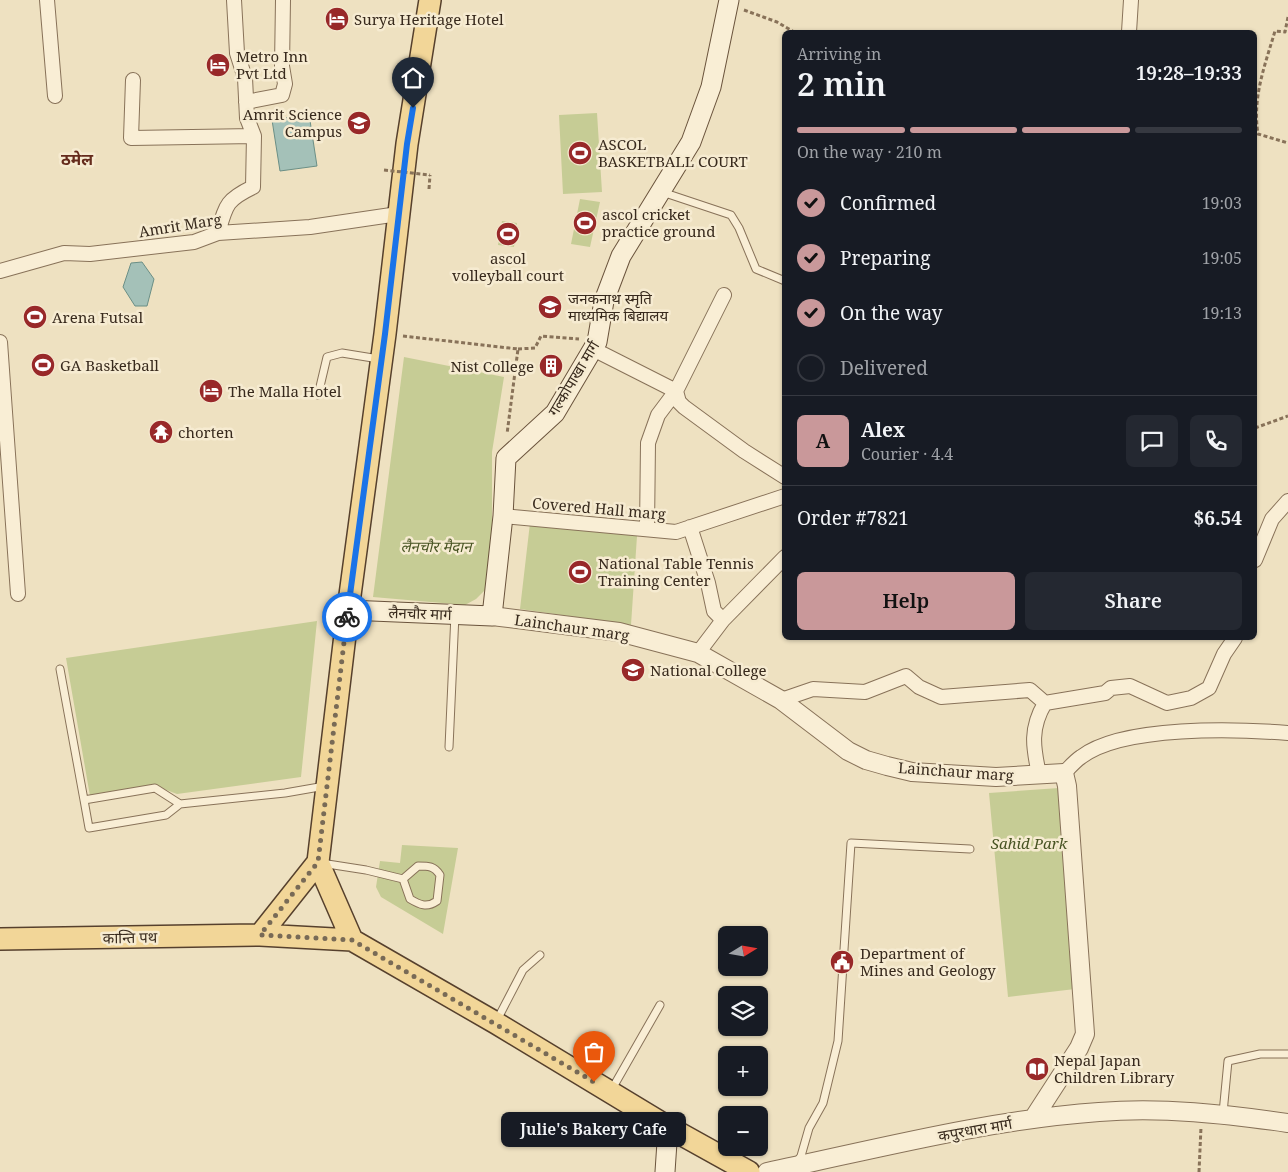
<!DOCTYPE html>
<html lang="en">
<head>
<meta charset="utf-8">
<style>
	:root { --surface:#171b24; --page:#242831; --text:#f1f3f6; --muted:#9ea1a6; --line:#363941; --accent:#c9989a }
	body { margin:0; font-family:"Noto Serif","Noto Sans Devanagari",serif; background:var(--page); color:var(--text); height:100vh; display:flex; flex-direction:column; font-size:19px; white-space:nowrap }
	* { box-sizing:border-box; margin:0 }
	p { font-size:16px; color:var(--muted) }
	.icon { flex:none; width:28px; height:28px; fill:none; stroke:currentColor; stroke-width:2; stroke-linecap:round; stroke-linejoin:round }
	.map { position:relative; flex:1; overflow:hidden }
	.drawer { position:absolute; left:782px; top:30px; width:475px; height:610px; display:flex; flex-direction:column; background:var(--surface); border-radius:8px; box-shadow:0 1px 4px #0004 }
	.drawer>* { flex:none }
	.needle { width:32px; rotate:79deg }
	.fabs { position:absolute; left:718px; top:926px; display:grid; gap:10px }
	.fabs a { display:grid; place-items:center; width:50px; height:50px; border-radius:8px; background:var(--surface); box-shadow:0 1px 4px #0004; font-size:25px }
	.pin { position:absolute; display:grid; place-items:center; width:42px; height:42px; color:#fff; margin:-51px -21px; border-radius:50% 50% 50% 0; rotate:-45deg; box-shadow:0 0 5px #0007 }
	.pin .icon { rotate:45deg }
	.courier { position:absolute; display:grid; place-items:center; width:50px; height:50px; margin:-25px; border:4px solid #1a73e8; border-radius:50%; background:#fff; color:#222; box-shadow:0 1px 6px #0007 }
	.bubble { position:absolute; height:35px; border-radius:8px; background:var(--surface); box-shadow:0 1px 4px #0004; font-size:16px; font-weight:600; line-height:35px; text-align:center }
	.head em { font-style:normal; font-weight:600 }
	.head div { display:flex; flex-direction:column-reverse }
	.head { display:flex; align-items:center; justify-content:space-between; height:85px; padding:0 15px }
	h1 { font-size:32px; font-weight:600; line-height:38px }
	.bar { display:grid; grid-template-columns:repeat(4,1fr); gap:8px 5px; align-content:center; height:60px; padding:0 15px }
	.bar i { height:6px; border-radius:4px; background:var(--line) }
	.bar .active { background:var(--accent) }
	.bar p { grid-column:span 4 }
	.line { display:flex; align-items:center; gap:12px; padding:0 15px; border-top:1px solid var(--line) }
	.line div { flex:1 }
	.round { display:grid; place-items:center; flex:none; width:52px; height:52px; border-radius:8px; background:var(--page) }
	ol { padding:0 15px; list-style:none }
	li { display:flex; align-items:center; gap:15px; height:55px }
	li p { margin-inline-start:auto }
	li .icon { padding:5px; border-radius:50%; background:var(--accent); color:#111; stroke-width:4 }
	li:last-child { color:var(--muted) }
	li i { width:28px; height:28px; border:2px solid var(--line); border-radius:50% }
	.primary-button { display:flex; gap:10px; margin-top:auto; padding:10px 15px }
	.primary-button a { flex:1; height:58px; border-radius:8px; background:var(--accent); color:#111; font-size:20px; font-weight:600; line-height:58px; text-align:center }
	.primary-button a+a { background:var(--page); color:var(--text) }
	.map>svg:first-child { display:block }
</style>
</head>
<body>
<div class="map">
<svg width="1288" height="1172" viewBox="0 0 1288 1172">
	<rect width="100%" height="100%" fill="#eee1c1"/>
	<path fill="#c6cc95" d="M 597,113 L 602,192 L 563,194 L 559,115 Z
		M 580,199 L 600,202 L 590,247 L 571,244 Z
		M 502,221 L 517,223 L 514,247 L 498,245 Z
		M 404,357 L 504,377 L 492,452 L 492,537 L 489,586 L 476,599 L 465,605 L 373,597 Z
		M 530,523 L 637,536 L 631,625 L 520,609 Z
		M 317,621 L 301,777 L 177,794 L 153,785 L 90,796 L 66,658 Z
		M 1059,788 L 1075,989 L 1008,997 L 989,793 Z
		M 402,845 L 458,848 L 443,934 L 381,897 L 376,887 L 380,861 L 400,863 Z"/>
	<path fill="#a4c1b8" stroke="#6b8f86" d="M 309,114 L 317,166 L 280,171 L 272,120 Z
		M 142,262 L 154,279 L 147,306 L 135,306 L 123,287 L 131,263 Z"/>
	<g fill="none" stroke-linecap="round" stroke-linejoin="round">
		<g stroke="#887259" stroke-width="9">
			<path id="service" d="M 662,192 L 731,215 L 739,228 L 756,269 L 785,281
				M 318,395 L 327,357 L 342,353 L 379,359
				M 60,669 L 84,800
				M 449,747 L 455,614
				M 180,804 L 166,815 L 89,828 L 84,800 L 155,788 L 180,804 L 285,793 L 325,786
				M 321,863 L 366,870 L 403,879 L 418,866 C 429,866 434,866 440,875 L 437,901 C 427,908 420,905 410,899 L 403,879
				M 497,1020 L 523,970 L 540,955
				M 612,1089 L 660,1005
				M 1223,1113 L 1228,1061 L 1260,1054 L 1288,1054
				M 796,1163 L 801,1156 L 809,1128 L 823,1103 L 838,1041 L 851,843 L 970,849"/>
		</g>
		<g stroke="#887259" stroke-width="16">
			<path id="minor" d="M 47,0 L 55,96
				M 1129,32 L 1131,0
				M 133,80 L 131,138 L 254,136
				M 246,102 L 282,95 L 285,84 L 282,66 L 283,0
				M 218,233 C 226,205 226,200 253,187 L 254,136 L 247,118 L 245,78 L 237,53 L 234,0
				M 0,271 L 64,253 L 90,254 L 194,242 L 218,233 L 310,227 L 398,214
				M 0,342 L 18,594
				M 593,349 L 676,391 L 679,402 L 684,407 L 744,451 L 785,477
				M 503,516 L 676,532 L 785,496
				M 690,527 L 708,583 L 714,611 L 723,620
				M 647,529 L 648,443 L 658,415 L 676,391 L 724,295
				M 1255,560 L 1272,519 L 1288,501
				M 698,653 L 723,620 L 785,557
				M 781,700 L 813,689 L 865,692 L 906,676 L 919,687 L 941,697 L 1030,690 L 1045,703
				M 1064,773 C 1070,767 1075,761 1081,757 C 1123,725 1237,729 1288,733
				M 1039,774 C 1033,747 1030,728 1045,703 L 1105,693 L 1111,688 L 1130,686 L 1167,703 L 1191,698 L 1209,688 L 1224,654 L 1235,638"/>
		</g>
		<g stroke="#887259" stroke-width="20">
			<path id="tertiary" d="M 492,616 L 619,632 L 698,653 L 781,700 L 848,751 L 866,760 L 887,766 L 912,772 L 996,777 L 1064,773 L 1067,786 L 1085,1034 L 1079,1048 L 1033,1119
				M 767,1172 C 877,1149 987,1120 1099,1112 C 1163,1107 1225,1114 1288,1123"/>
		</g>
		<g stroke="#6a533c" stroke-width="21">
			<path id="secondary" d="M 348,610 L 492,616 L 503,516 L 506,458 L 555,413 L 597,342 L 604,301 L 621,256 L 691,142 L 711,87 L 729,0
				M 665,1172 L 668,1127"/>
		</g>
		<g stroke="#56402d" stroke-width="24">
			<path id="primary" d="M 260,935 L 318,862
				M 0,939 L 260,935 L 352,940 L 496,1023 L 668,1127 L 749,1172
				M 352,940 L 318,862 L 348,610 L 385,334 L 407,144 L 430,0"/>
		</g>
		<path stroke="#887259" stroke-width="3" stroke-dasharray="4 2.5" stroke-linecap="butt" d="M 744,10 L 777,22 L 794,32
			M 1288,17 L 1285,32 L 1275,31 C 1265,65 1252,98 1258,134 L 1288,143
			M 429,189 L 430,175
			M 403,336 L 518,349 L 507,434
			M 518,349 L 535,348 L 541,336 L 579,339
			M 1255,428 L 1288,416
			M 1199,1172 L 1201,1127"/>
		<use href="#service" stroke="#f9eed5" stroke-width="7"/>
		<use href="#minor" stroke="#f9eed5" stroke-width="14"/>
		<use href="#tertiary" stroke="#f9eed5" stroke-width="18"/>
		<use href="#secondary" stroke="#f9eed5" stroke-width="19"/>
		<use href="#primary" stroke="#f2d698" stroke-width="21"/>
		<path stroke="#887259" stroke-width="3" stroke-dasharray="4 2.5" stroke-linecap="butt" d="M 384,170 L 430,175"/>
	</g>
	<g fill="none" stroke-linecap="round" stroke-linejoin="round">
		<path stroke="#786a56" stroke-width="5" stroke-dasharray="0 9" d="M 347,617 L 318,862 L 260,935 L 352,940 L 594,1082"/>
		<path stroke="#1a73e8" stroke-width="6" d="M 347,617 L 385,334 L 407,144 L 413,108"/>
	</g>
	<defs>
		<g id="hotel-disc" transform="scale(1.25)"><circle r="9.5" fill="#982829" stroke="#f6ebd1"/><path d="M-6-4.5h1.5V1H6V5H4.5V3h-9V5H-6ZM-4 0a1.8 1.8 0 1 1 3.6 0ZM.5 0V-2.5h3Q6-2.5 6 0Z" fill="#fff"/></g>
		<g id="university-disc" transform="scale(1.25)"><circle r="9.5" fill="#982829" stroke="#f6ebd1"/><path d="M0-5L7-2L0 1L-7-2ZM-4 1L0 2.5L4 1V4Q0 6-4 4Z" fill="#fff"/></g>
		<g id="stadium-disc" transform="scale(1.25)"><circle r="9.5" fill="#982829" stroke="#f6ebd1"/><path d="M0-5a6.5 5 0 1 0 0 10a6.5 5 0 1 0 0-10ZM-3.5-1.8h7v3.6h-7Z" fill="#fff"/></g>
		<g id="school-disc" transform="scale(1.25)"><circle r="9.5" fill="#982829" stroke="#f6ebd1"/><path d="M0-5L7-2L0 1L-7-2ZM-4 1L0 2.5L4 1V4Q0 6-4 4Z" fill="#fff"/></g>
		<g id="building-disc" transform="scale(1.25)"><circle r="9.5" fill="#982829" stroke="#f6ebd1"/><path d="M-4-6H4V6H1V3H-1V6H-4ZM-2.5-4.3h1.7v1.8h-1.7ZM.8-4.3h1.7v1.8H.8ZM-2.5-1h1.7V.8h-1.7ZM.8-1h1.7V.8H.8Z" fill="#fff"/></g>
		<g id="temple-disc" transform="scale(1.25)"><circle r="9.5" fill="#982829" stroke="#f6ebd1"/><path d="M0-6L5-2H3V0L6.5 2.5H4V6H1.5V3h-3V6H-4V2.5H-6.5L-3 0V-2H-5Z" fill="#fff"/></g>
		<g id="civic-disc" transform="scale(1.25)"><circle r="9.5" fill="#982829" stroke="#f6ebd1"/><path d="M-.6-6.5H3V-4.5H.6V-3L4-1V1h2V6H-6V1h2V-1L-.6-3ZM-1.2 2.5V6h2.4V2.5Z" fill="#fff"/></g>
		<g id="library-disc" transform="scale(1.25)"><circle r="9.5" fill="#982829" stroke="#f6ebd1"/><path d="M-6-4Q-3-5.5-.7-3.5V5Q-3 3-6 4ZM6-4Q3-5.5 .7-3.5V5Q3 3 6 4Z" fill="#fff"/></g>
	</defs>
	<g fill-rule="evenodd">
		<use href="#hotel-disc" x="337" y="19"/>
		<use href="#hotel-disc" x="218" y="65"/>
		<use href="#university-disc" x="359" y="123"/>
		<use href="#stadium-disc" x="580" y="153"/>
		<use href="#stadium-disc" x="585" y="223"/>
		<use href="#stadium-disc" x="508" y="234"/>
		<use href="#school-disc" x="550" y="307"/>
		<use href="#stadium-disc" x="35" y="317"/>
		<use href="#stadium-disc" x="43" y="365"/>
		<use href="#building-disc" x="551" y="366"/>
		<use href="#hotel-disc" x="211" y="391"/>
		<use href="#temple-disc" x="161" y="432"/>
		<use href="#stadium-disc" x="580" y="572"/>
		<use href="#university-disc" x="633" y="670"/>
		<use href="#civic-disc" x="842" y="962"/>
		<use href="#library-disc" x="1037" y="1069"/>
	</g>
	<g text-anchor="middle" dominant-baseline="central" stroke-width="5" stroke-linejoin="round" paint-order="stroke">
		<g font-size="15" fill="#382a1d" stroke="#f6ebd1" text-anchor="start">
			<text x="354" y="19">Surya Heritage Hotel</text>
			<text x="236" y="56">Metro Inn<tspan x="236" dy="17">Pvt Ltd</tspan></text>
			<text x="342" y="114" text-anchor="end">Amrit Science<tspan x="342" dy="17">Campus</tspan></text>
			<text x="598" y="144">ASCOL<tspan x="598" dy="17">BASKETBALL COURT</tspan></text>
			<text x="602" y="214">ascol cricket<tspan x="602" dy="17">practice ground</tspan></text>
			<text x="508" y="258" text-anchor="middle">ascol<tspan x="508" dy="17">volleyball court</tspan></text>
			<text x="568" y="298">जनकनाथ स्मृति<tspan x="568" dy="17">माध्यमिक बिद्यालय</tspan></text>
			<text x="52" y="317">Arena Futsal</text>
			<text x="60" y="365">GA Basketball</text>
			<text x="534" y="366" text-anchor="end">Nist College</text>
			<text x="228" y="391">The Malla Hotel</text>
			<text x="178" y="432">chorten</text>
			<text x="598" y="563">National Table Tennis<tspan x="598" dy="17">Training Center</tspan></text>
			<text x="650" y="670">National College</text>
			<text x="860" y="953">Department of<tspan x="860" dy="17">Mines and Geology</tspan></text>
			<text x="1054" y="1060">Nepal Japan<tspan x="1054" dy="17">Children Library</tspan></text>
		</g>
		<g font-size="15" fill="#382a1d" stroke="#f6ebd1">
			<text transform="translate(180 225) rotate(-9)">Amrit Marg</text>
			<text transform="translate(573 378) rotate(-59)">गल्कोपाखा मार्ग</text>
			<text transform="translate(599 508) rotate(5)">Covered Hall marg</text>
			<text transform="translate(420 613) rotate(2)">लैनचौर मार्ग</text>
			<text transform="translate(572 627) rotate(8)">Lainchaur marg</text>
			<text transform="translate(956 771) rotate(4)">Lainchaur marg</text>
			<text transform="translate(130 937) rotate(-1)">कान्ति पथ</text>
			<text transform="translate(975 1129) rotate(-10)">कपुरधारा मार्ग</text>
		</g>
		<g font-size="15" font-style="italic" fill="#485423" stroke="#f6ebd1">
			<text x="436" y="546">लैनचौर मैदान</text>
			<text x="1029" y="843">Sahid Park</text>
		</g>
		<g font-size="16" font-weight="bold" fill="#652b1c" stroke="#f6ebd1">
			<text x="77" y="159">ठमेल</text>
		</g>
	</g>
</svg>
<div class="fabs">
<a><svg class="needle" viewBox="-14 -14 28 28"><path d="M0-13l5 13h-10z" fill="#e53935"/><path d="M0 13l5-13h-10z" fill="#9ea1a6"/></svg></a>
<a><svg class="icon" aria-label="layers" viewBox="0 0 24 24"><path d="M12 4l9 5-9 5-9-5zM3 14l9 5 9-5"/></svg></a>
<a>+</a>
<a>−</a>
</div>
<div class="pin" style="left:594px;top:1082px;background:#ea580c"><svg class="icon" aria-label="bag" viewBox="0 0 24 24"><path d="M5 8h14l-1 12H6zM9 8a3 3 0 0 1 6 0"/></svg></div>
<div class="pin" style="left:413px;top:108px;background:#1f2937"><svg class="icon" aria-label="home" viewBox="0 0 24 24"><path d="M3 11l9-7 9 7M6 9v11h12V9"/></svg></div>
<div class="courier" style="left:347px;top:617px"><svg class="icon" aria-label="bike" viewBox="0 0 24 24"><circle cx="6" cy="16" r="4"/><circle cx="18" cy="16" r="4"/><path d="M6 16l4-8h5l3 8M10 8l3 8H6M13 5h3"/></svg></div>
<div class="bubble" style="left:501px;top:1112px;width:185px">Julie's Bakery Cafe</div>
<section class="drawer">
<div class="head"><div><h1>2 min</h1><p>Arriving in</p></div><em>19:28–19:33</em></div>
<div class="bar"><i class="active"></i><i class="active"></i><i class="active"></i><i></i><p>On the way · 210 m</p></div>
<ol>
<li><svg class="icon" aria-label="check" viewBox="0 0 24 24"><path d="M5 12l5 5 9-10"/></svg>Confirmed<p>19:03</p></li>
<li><svg class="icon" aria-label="check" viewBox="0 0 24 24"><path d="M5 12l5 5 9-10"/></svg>Preparing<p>19:05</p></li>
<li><svg class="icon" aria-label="check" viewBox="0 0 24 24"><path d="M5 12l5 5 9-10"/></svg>On the way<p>19:13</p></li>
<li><i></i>Delivered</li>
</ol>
<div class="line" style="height:90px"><b class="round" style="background:var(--accent);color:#111">A</b><div><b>Alex</b><p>Courier · 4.4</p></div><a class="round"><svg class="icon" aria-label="chat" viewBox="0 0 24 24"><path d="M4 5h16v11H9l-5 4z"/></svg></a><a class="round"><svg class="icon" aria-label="phone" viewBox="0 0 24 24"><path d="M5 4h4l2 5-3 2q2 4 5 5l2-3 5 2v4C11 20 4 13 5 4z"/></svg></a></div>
<div class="line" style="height:65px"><div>Order #7821</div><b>$6.54</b></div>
<div class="primary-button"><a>Help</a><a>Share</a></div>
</section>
</div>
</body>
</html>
